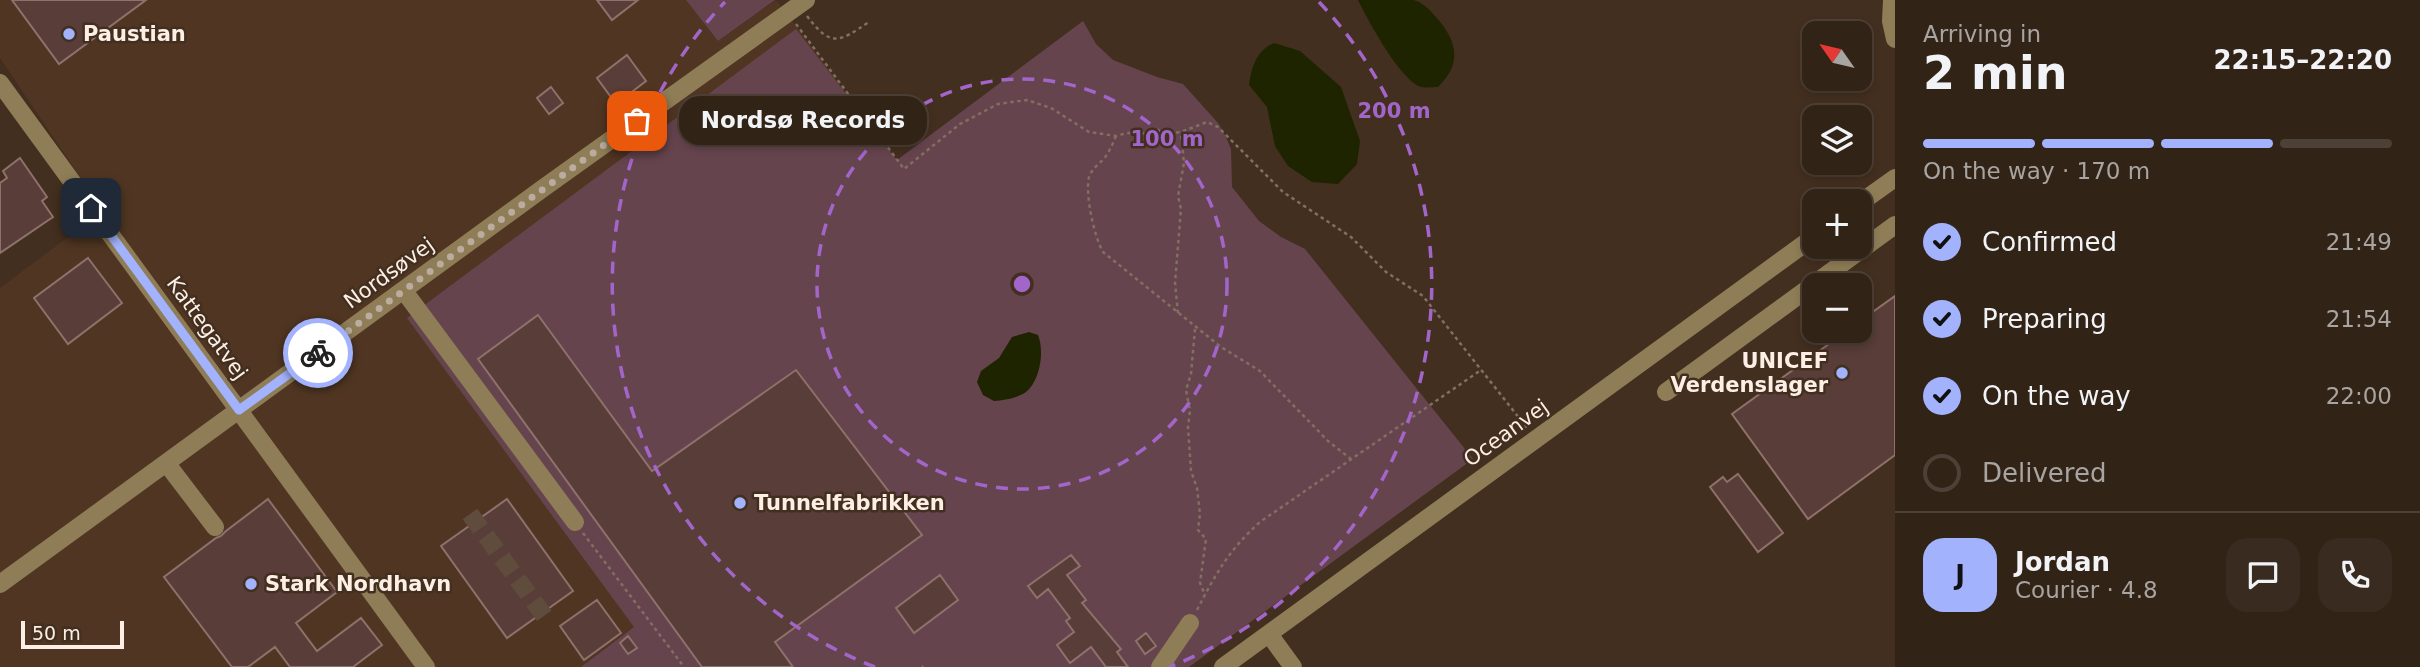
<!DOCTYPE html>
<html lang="en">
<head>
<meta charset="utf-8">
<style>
	:root { --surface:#322317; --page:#3a2b20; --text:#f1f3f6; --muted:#a8a4a1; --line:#4d4036; --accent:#a2b2fd }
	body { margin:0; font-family:"DejaVu Sans",sans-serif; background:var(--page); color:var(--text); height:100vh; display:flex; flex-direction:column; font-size:26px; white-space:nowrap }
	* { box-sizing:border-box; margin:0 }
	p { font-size:23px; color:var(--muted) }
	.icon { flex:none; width:38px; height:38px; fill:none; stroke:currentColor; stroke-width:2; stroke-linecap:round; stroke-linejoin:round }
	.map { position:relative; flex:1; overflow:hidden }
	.panel { display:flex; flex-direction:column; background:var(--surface); width:525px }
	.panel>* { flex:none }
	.needle { width:46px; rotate:304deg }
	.controls { position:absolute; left:1802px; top:21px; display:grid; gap:14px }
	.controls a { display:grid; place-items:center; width:70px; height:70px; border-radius:14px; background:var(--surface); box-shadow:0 4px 10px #0003,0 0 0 2px var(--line); font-size:35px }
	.scale { position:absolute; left:21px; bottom:18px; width:103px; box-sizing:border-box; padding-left:7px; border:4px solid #fdefe5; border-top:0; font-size:19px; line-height:24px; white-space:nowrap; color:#fdefe5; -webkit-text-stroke:5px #432f1f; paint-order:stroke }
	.pin { position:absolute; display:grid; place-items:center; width:60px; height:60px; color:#fff; margin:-30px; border-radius:14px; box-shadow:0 4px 10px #0006 }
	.courier { position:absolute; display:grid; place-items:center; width:70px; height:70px; margin:-35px; border:5px solid #a2b2fd; border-radius:50%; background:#fff; color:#222; box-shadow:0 2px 9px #0007 }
	.bubble { position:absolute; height:49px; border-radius:21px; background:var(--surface); box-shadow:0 4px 10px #0003,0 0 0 2px var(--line); font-size:23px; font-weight:700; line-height:49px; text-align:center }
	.summary em { font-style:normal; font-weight:700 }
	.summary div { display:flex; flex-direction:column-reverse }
	.summary { display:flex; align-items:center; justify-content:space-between; height:119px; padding:0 28px }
	h1 { font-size:46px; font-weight:700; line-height:52px }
	.bar { display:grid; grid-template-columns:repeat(4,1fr); gap:10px 7px; align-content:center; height:84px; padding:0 28px }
	.bar i { height:9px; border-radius:5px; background:var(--line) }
	.bar .on { background:var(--accent) }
	.bar p { grid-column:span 4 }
	.line { display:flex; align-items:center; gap:18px; padding:0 28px; border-top:2px solid var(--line) }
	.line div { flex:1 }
	.round { display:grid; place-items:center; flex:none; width:74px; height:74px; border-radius:21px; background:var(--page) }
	ol { padding:0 28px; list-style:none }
	li { display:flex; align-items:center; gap:21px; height:77px }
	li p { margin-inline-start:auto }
	li .icon { padding:7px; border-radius:50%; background:var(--accent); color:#111; stroke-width:4 }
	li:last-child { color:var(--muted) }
	li i { width:38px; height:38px; border:4px solid var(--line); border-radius:50% }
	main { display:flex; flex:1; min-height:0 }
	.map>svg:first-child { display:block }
</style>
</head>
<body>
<main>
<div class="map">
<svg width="1895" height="667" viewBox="0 0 1895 667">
	<rect width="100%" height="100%" fill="#432f1f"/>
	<path fill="#503622" d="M 0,0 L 686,0 L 718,41 L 776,0 L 897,160 L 1056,667 L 0,667 L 0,288 L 103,211 L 0,58 Z"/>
	<path fill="#66444e" d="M 686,0 L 775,0 L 718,41 Z
		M 1083,21 L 1096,44 L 1113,60 L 1157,77 L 1183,84 L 1218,123 L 1225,135 L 1231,149 L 1232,187 L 1259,221 L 1281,237 L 1305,249 L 1473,459 L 1189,667 L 581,667 L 634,627 L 407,318 L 796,29 L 897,160 Z"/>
	<path fill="#1e2300" d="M 1358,0 C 1375,0 1396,0 1413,0 C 1421,1 1430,10 1435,16 C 1457,40 1463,63 1438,87 C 1433,87 1425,88 1421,87 C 1400,80 1368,20 1358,0 Z
		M 1274,43 L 1300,51 L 1341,87 L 1360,141 L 1357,164 L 1338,184 L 1312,182 L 1288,166 L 1275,146 L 1267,107 L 1249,85 C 1252,66 1256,51 1274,43 Z
		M 1029,332 L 1038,335 C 1044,350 1041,374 1030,388 C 1022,398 1005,400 994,401 L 983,395 L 977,382 L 981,371 L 999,358 L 1012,337 Z"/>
	<path fill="#583d38" stroke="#8f716b" stroke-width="2" d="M 12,0 L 146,0 L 59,64 Z
		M 597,0 L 638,0 L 612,20 Z
		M 627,55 L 646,81 L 616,104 L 597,78 Z
		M 551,87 L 563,103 L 549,114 L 537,98 Z
		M 20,158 L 47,197 L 42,201 L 53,217 L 0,253 L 0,183 L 7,178 L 3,171 Z
		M 88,258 L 122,303 L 68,344 L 34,298 Z
		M 1895,296 L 1895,455 L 1808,519 L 1732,414 L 1847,331 L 1860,331 L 1860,321 Z
		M 538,315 L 652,471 L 796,370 L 922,535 L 775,642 L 793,667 L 702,667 L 478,359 Z
		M 1738,474 L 1783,533 L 1758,552 L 1710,487 L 1723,477 L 1727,482 Z
		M 268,499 L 337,592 L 296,623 L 317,651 L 361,618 L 382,645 L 353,667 L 290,667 L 275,647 L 248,667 L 232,667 L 164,577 L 216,538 L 221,536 L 226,531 Z
		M 507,499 L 573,591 L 507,638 L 441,546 Z
		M 1071,555 L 1080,566 L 1067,575 L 1086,600 L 1082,603 L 1121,649 L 1117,652 L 1128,667 L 1106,667 L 1091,647 L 1070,663 L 1057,645 L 1074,632 L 1066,621 L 1070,618 L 1048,589 L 1037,598 L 1028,586 Z
		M 940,575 L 958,600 L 914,633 L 896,608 Z
		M 597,600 L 621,633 L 584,660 L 560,626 Z
		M 1146,633 L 1156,646 L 1145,654 L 1136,641 Z
		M 628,636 L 637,648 L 628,654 L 620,643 Z"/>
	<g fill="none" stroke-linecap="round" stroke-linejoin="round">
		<path stroke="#5f4c3d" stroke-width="18" stroke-dasharray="18 9" stroke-linecap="butt" d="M 470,514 L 548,621"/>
		<path stroke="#816f61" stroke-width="2.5" stroke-dasharray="3.5 3.5" stroke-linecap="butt" d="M 807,16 C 831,48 839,42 869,22
			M 796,24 L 904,169 L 960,124 L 998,104 L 1027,100 L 1051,108 L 1089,132 L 1116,136 L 1127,133 L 1162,134 L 1181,132 L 1207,122 L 1218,127 L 1283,192 L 1351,237 L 1386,272 L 1423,296 L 1527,428
			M 1116,136 C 1113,143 1110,150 1106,156 C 1101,163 1092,168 1089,177 C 1085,195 1094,236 1103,252 L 1221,347 L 1260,371 L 1328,441 L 1351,459
			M 1178,313 L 1175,283 L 1181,209 L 1178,196 L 1184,163 L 1181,133
			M 1195,329 L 1191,374 L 1186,390 L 1190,411 L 1188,427 L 1191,471 L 1197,488 L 1200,514 L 1198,530 L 1206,539 L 1200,583 L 1205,595
			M 583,533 L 684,667
			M 1197,610 C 1216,573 1229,550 1260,522 L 1481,370
			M 922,666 L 923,667"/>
		<path stroke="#8e7d56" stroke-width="18" d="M 1892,0 L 1891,21 L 1895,39
			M 0,83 L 426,667
			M 1860,203 L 1895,178
			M 404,291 L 575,522
			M 1666,392 L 1895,225
			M 167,464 L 215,527
			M 0,584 L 542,189 L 806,0
			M 1269,634 L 1293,667
			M 1160,667 L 1190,623
			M 1223,667 L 1815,236"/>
	</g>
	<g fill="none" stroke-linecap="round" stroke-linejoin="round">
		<path stroke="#bcaca0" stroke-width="7" stroke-dasharray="0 12.6" d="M 318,353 L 637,121"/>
		<path stroke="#a2b2fd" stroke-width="9" d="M 91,208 L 239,410 L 318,353"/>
	</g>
	<g fill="none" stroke="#a266ca" stroke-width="3.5" stroke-dasharray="12 9">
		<circle cx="1022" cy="284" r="205"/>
		<path d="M875 667A410 410 0 0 1 725 2M1319 2A410 410 0 0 1 1169 667"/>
	</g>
	<g fill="#a2b2fd" stroke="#432f1f" stroke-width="2.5">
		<circle cx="69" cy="34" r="7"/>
		<circle cx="1842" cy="373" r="7"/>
		<circle cx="740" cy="503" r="7"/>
		<circle cx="251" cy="584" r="7"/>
	</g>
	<g text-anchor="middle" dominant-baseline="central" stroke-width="5" stroke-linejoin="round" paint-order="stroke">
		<g font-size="21" font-weight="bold" fill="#fdefe5" stroke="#432f1f" text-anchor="start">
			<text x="83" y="34">Paustian</text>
			<text x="1828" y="361" text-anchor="end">UNICEF<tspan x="1828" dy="24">Verdenslager</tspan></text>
			<text x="754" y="503">Tunnelfabrikken</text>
			<text x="265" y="584">Stark Nordhavn</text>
		</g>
		<g font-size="21" fill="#fdefe5" stroke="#432f1f">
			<text transform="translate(389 273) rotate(-36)">Nordsøvej</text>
			<text transform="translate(207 328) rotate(54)">Kattegatvej</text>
			<text transform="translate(1506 433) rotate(-36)">Oceanvej</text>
		</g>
	</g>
	<circle cx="1022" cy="284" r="10" fill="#a266ca" stroke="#432f1f" stroke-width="3.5"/>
	<g font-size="21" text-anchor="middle" font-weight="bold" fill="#a266ca" stroke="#432f1f" stroke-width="5" stroke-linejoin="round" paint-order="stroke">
		<text x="1394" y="118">200 m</text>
		<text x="1167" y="146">100 m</text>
	</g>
</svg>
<div class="controls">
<a><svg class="needle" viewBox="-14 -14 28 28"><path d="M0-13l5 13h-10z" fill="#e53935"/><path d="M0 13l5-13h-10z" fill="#a8a4a1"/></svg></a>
<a><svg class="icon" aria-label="layers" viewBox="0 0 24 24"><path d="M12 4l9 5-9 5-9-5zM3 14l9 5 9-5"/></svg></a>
<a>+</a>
<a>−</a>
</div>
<div class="scale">50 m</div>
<div class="pin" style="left:637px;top:121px;background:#ea580c"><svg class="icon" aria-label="bag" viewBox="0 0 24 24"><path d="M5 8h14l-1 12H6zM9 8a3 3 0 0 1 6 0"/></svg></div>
<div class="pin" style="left:91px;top:208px;background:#1f2937"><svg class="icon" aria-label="home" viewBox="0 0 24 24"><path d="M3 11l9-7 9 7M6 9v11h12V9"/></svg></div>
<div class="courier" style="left:318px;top:353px"><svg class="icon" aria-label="bike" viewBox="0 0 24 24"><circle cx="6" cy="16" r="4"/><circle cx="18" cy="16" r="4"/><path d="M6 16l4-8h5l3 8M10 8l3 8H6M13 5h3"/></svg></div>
<div class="bubble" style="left:679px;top:96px;width:248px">Nordsø Records</div>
</div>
<section class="panel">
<div class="summary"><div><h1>2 min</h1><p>Arriving in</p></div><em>22:15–22:20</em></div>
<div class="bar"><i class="on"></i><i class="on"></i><i class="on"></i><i></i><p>On the way · 170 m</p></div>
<ol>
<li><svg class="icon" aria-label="check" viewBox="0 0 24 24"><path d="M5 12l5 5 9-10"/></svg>Confirmed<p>21:49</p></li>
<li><svg class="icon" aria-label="check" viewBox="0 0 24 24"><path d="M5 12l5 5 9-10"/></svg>Preparing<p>21:54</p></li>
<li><svg class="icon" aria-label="check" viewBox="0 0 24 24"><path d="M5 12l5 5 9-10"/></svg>On the way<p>22:00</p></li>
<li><i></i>Delivered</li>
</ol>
<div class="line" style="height:126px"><b class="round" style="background:var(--accent);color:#111">J</b><div><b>Jordan</b><p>Courier · 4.8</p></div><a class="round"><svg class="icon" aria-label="chat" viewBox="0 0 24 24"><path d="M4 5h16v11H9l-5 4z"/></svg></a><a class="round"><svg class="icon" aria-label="phone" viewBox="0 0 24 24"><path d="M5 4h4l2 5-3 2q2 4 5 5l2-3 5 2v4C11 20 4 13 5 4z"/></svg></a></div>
</section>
</main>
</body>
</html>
